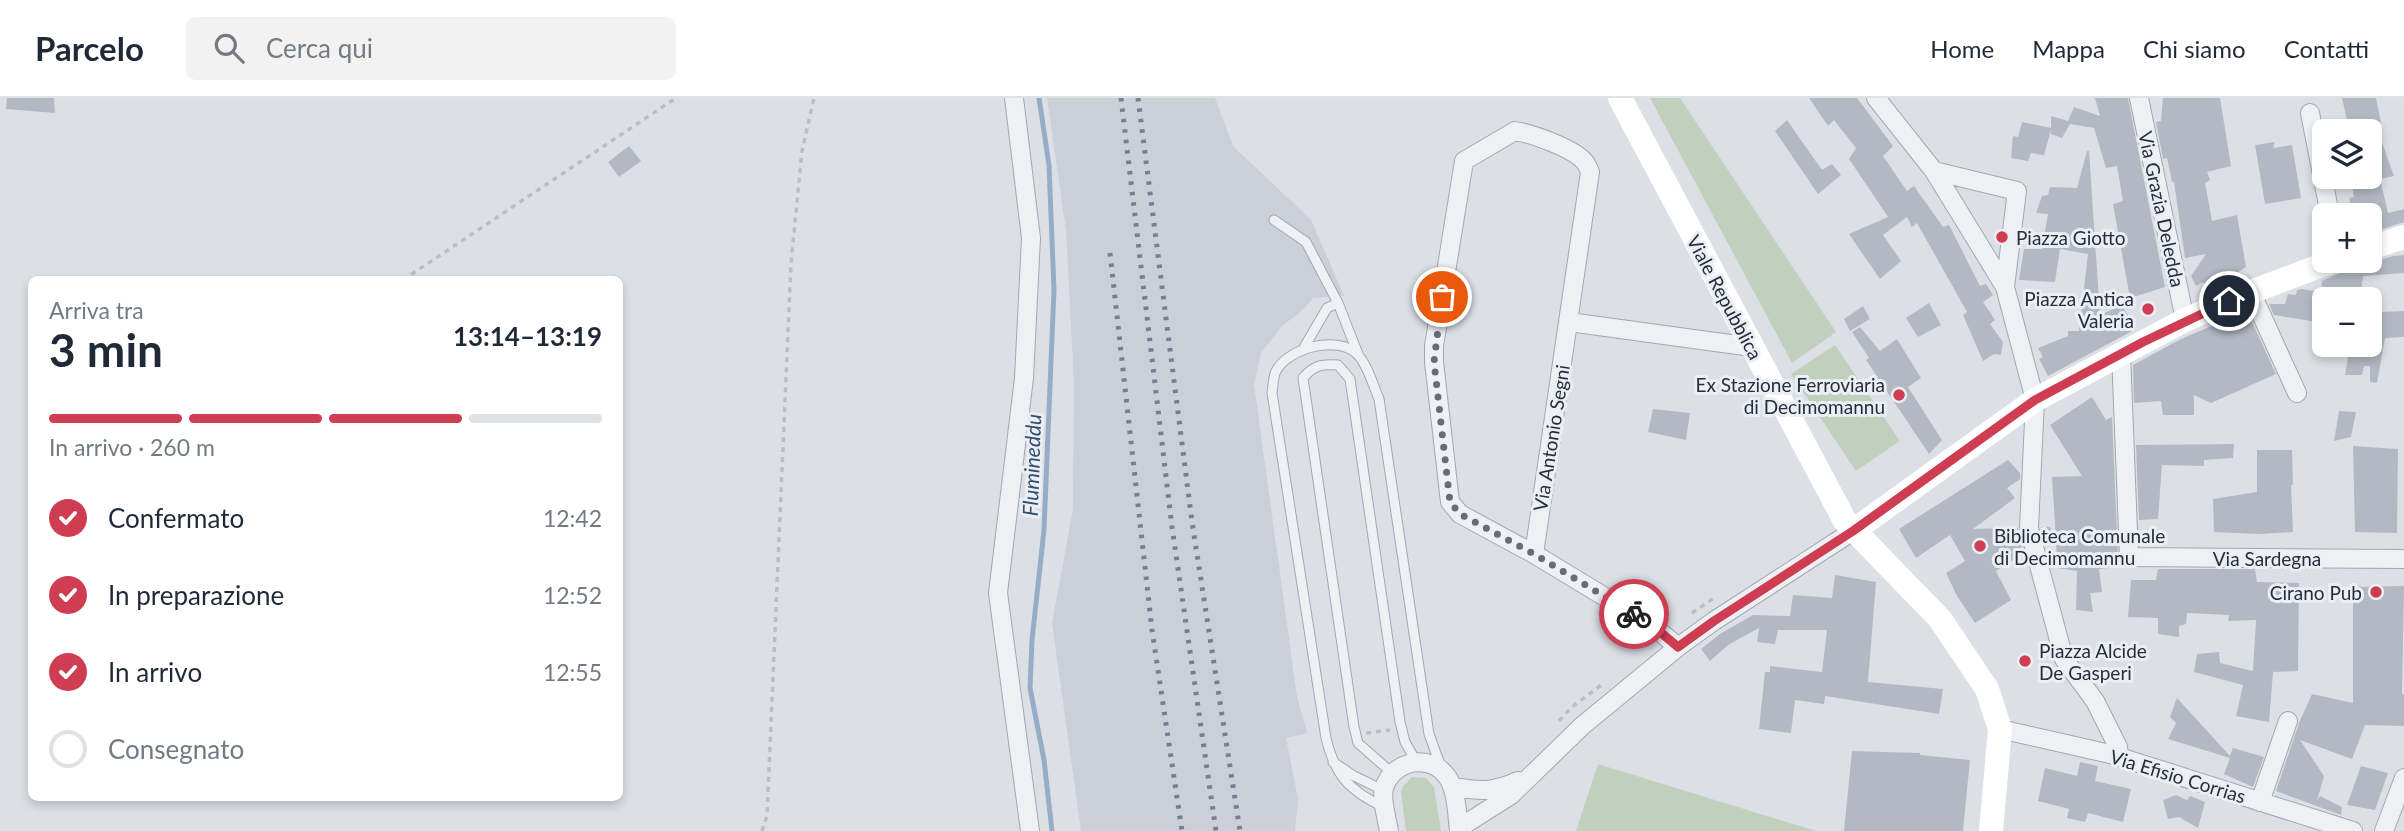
<!DOCTYPE html>
<html lang="it">
<head>
<meta charset="utf-8">
<style>
	:root { --surface:#fff; --page:#f2f2f3; --text:#1f2937; --muted:#747a83; --line:#e0e1e3; --accent:#ce3d52 }
	body { margin:0; font-family:Lato,sans-serif; background:var(--page); color:var(--text); height:100vh; display:flex; flex-direction:column; font-size:26px; white-space:nowrap }
	* { box-sizing:border-box; margin:0 }
	p { font-size:23px; color:var(--muted) }
	.icon { flex:none; width:38px; height:38px; fill:none; stroke:currentColor; stroke-width:2; stroke-linecap:round; stroke-linejoin:round }
	.map { position:relative; flex:1; overflow:hidden }
	.panel { position:absolute; left:28px; top:178px; width:595px; height:525px; display:flex; flex-direction:column; background:var(--surface); border-radius:10px; box-shadow:0 4px 10px #0003 }
	.panel>* { flex:none }
	.buttons { position:absolute; left:2312px; top:21px; display:grid; gap:14px }
	.buttons a { display:grid; place-items:center; width:70px; height:70px; border-radius:10px; background:var(--surface); box-shadow:0 4px 10px #0003; font-size:35px }
	.pin { position:absolute; display:grid; place-items:center; width:60px; height:60px; color:#fff; margin:-30px; border:4px solid #fff; border-radius:50%; box-shadow:0 2px 7px #0007 }
	.courier { position:absolute; display:grid; place-items:center; width:70px; height:70px; margin:-35px; border:5px solid #ce3d52; border-radius:50%; background:#fff; color:#222; box-shadow:0 2px 9px #0007 }
	.headline em { font-style:normal; font-weight:700 }
	.headline div { display:flex; flex-direction:column-reverse }
	.headline { display:flex; align-items:center; justify-content:space-between; height:119px; padding:0 21px }
	h1 { font-size:46px; font-weight:700; line-height:52px }
	.bar { display:grid; grid-template-columns:repeat(4,1fr); gap:10px 7px; align-content:center; height:84px; padding:0 21px }
	.bar i { height:9px; border-radius:5px; background:var(--line) }
	.bar .selected { background:var(--accent) }
	.bar p { grid-column:span 4 }
	ol { padding:0 21px; list-style:none }
	li { display:flex; align-items:center; gap:21px; height:77px }
	li p { margin-inline-start:auto }
	li .icon { padding:7px; border-radius:50%; background:var(--accent); color:#fff; stroke-width:4 }
	li:last-child { color:var(--muted) }
	li i { width:38px; height:38px; border:4px solid var(--line); border-radius:50% }
	header { display:flex; align-items:center; gap:42px; box-sizing:border-box; height:98px; padding:0 35px; background:var(--surface); border-bottom:2px solid var(--line) }
	header strong { font-size:33px }
	nav { display:flex; gap:38px; margin-inline-start:auto; font-size:24px }
	.search { width:490px; height:63px; background:var(--page); display:flex; align-items:center; gap:18px; box-sizing:border-box; padding:0 24px; border-radius:10px; color:var(--muted); font-size:26px }
	.map>svg:first-child { display:block }
</style>
</head>
<body>
<header>
<strong>Parcelo</strong>
<div class="search"><svg class="icon" aria-label="search" viewBox="0 0 24 24"><circle cx="10" cy="10" r="6"/><path d="M15 15l6 6"/></svg>Cerca qui</div>
<nav><a>Home</a><a>Mappa</a><a>Chi siamo</a><a>Contatti</a></nav>
</header>
<div class="map">
<svg width="2404" height="733" viewBox="0 0 2404 733">
	<rect width="100%" height="100%" fill="#dce0e6"/>
	<path fill="#cacfd8" d="M 1047,0 L 1215,0 L 1233,48 L 1311,122 L 1344,198 L 1313,200 L 1304,211 L 1281,229 L 1261,255 L 1254,286 L 1297,599 L 1307,635 L 1286,640 L 1298,701 L 1295,733 L 1081,733 L 1052,525 L 1073,411 L 1074,285 L 1066,132 Z"/>
	<path fill="#c1d0bd" d="M 1650,0 L 1680,0 L 1836,234 L 1792,265 Z
		M 1835,247 L 1900,343 L 1856,373 L 1791,276 Z
		M 1598,666 L 1816,733 L 1576,733 Z
		M 1412,679 L 1426,680 L 1434,689 L 1441,733 L 1406,733 L 1401,694 L 1403,688 Z"/>
	<g fill="none" stroke-linecap="round" stroke-linejoin="round">
		<path stroke="#96adc7" stroke-width="5" d="M 1039,0 L 1049,67 L 1054,192 L 1044,432 L 1032,542 L 1030,590 L 1044,662 L 1052,733"/>
	</g>
	<path fill="#b3b9c3" d="M 7,0 L 54,0 L 55,15 L 6,11 Z
		M 1809,0 L 1857,0 L 1893,48 L 1883,58 L 1907,93 L 1914,88 L 1943,129 L 1949,127 L 1980,188 L 1986,186 L 1993,197 L 1983,204 L 1995,222 L 1990,226 L 2003,244 L 2001,257 L 1994,256 L 1983,263 L 1963,217 L 1967,214 L 1917,125 L 1912,129 L 1907,119 L 1883,137 L 1901,163 L 1880,181 L 1849,136 L 1888,119 L 1849,61 L 1856,50 L 1834,22 L 1828,28 Z
		M 2095,0 L 2128,0 L 2165,189 L 2130,200 L 2113,106 L 2123,103 L 2117,68 L 2106,70 L 2094,30 L 2070,26 L 2062,40 L 2051,36 L 2051,32 L 2044,57 L 2031,55 L 2028,63 L 2011,60 L 2013,38 L 2018,39 L 2022,24 L 2051,30 L 2051,18 L 2068,23 L 2074,9 L 2100,18 Z
		M 2163,0 L 2220,0 L 2231,68 L 2207,74 L 2210,82 L 2205,85 L 2212,123 L 2237,117 L 2246,169 L 2226,182 L 2229,187 L 2210,195 L 2203,184 L 2196,188 L 2191,178 L 2206,156 L 2185,160 L 2174,84 L 2172,84 L 2167,60 L 2163,61 L 2156,24 L 2161,23 Z
		M 2342,0 L 2376,0 L 2381,24 L 2375,25 L 2394,78 L 2380,81 L 2388,115 L 2404,111 L 2404,124 L 2370,135 L 2370,117 L 2353,117 L 2349,100 L 2354,99 L 2350,79 L 2370,79 L 2370,26 L 2349,31 Z
		M 1787,22 L 1822,72 L 1832,66 L 1841,77 L 1818,96 L 1775,33 Z
		M 2275,44 L 2273,50 L 2292,47 L 2301,100 L 2265,106 L 2255,47 Z
		M 629,48 L 641,63 L 619,79 L 608,64 Z
		M 2087,53 L 2089,53 L 2100,217 L 2122,207 L 2136,231 L 2048,278 L 2039,261 L 2043,259 L 2038,250 L 2068,238 L 2068,233 L 2079,233 L 2088,156 L 2060,151 L 2055,184 L 2019,182 L 2024,151 L 2042,151 L 2048,116 L 2036,115 L 2042,98 L 2048,97 L 2050,89 L 2077,90 Z
		M 2404,157 L 2404,175 L 2363,178 L 2360,201 L 2324,201 L 2324,225 L 2274,217 L 2269,206 L 2285,206 L 2288,196 L 2296,197 L 2297,192 L 2302,191 L 2321,194 L 2322,183 L 2344,173 L 2393,158 Z
		M 1929,205 L 1941,227 L 1918,239 L 1906,220 Z
		M 1863,208 L 1870,221 L 1850,233 L 1844,221 Z
		M 2247,213 L 2276,276 L 2211,305 L 2194,297 L 2194,317 L 2163,317 L 2161,303 L 2134,305 L 2133,267 L 2181,241 Z
		M 2404,213 L 2404,239 L 2385,240 L 2377,285 L 2370,284 L 2370,268 L 2364,268 L 2362,277 L 2345,277 L 2350,247 L 2370,247 L 2370,229 L 2380,230 L 2381,214 Z
		M 1860,229 L 1880,253 L 1897,241 L 1921,280 L 1908,289 L 1942,342 L 1929,356 L 1866,262 L 1869,260 L 1852,234 Z
		M 2092,299 L 2106,322 L 2112,319 L 2118,458 L 2117,469 L 2099,471 L 2102,494 L 2090,495 L 2093,514 L 2076,512 L 2077,473 L 2058,470 L 2056,447 L 2045,447 L 2041,429 L 2050,429 L 2056,442 L 2052,379 L 2082,378 L 2050,327 Z
		M 1653,311 L 1690,315 L 1686,342 L 1648,334 Z
		M 2339,313 L 2356,314 L 2351,339 L 2334,343 Z
		M 2234,346 L 2233,360 L 2204,362 L 2204,368 L 2162,367 L 2158,421 L 2139,422 L 2136,347 Z
		M 2353,348 L 2398,351 L 2397,435 L 2355,434 Z
		M 2257,352 L 2292,352 L 2293,387 L 2291,387 L 2293,434 L 2260,436 L 2214,434 L 2213,401 L 2257,394 Z
		M 2008,362 L 2020,375 L 2020,381 L 2007,390 L 2015,400 L 1973,431 L 2018,430 L 2023,456 L 1996,473 L 2011,502 L 1975,525 L 1957,498 L 1946,475 L 1965,463 L 1950,437 L 1916,460 L 1899,431 Z
		M 2158,471 L 2255,471 L 2257,484 L 2299,485 L 2298,573 L 2273,574 L 2269,624 L 2236,618 L 2243,587 L 2194,574 L 2197,556 L 2219,554 L 2220,565 L 2253,573 L 2256,522 L 2228,523 L 2229,517 L 2187,515 L 2186,526 L 2179,528 L 2179,539 L 2158,536 L 2158,520 L 2128,519 L 2131,482 L 2156,482 Z
		M 1835,477 L 1876,484 L 1868,584 L 1943,591 L 1939,616 L 1825,598 L 1824,606 L 1795,602 L 1791,635 L 1759,631 L 1765,574 L 1770,574 L 1770,568 L 1822,574 L 1827,532 L 1778,532 L 1775,546 L 1757,544 L 1759,530 L 1728,547 L 1710,563 L 1701,551 L 1720,536 L 1753,517 L 1790,518 L 1793,497 L 1832,500 Z
		M 2404,488 L 2402,596 L 2404,596 L 2404,628 L 2365,627 L 2352,661 L 2300,642 L 2324,678 L 2317,703 L 2320,698 L 2342,709 L 2341,717 L 2276,693 L 2299,625 L 2312,596 L 2353,605 L 2353,489 Z
		M 2177,600 L 2230,658 L 2233,650 L 2264,659 L 2253,689 L 2224,676 L 2230,660 L 2168,641 L 2176,625 L 2170,619 Z
		M 1852,653 L 1920,655 L 1920,657 L 1970,662 L 1963,733 L 1844,733 Z
		M 2080,664 L 2098,668 L 2095,683 L 2131,691 L 2123,724 L 2088,715 L 2085,724 L 2067,720 L 2069,711 L 2038,703 L 2045,670 L 2077,678 Z
		M 2361,668 L 2388,675 L 2375,712 L 2347,707 Z
		M 2176,697 L 2187,702 L 2190,698 L 2205,704 L 2198,730 L 2179,719 L 2168,721 L 2163,702 Z"/>
	<g fill="none" stroke-linecap="round" stroke-linejoin="round">
		<g stroke="#a1a7b0" stroke-width="11">
			<path id="lane" d="M 1274,122 L 1306,144 L 1338,205
				M 1302,253 L 1327,210 L 1338,205 L 1358,256
				M 1333,664 L 1354,678 L 1383,692
				M 1392,675 L 1358,645 L 1354,629 L 1303,280 C 1314,267 1321,266 1338,267 L 1350,281 L 1400,624 L 1405,644 L 1416,663
				M 1384,709 C 1349,693 1335,677 1326,640 L 1272,295 C 1273,289 1273,279 1276,273 C 1288,250 1338,236 1358,257 C 1368,268 1373,287 1379,301 L 1429,636 L 1441,669"/>
		</g>
		<g stroke="#a1a7b0" stroke-width="20">
			<path id="street" d="M 1014,0 L 1031,140 L 1024,280 L 998,495 L 1030,733
				M 1876,0 L 1934,73 L 2005,189 L 2035,302 L 2029,430 L 2064,561 L 2095,603 L 2118,649 L 2119,658
				M 2139,0 L 2185,222
				M 2310,15 L 2330,117
				M 1934,73 L 2017,93 L 2005,189
				M 2251,194 L 2297,295
				M 1569,224 L 1752,249
				M 2121,255 L 2129,459 L 2404,461
				M 1534,456 L 1590,74 C 1588,70 1587,66 1584,63 C 1572,50 1533,36 1515,33 L 1464,63 L 1434,248 L 1434,264 L 1450,404 L 1460,416 L 1534,456 L 1653,528 L 1678,549
				M 2000,631 L 2110,656 L 2353,733
				M 1452,689 C 1481,693 1491,695 1518,683
				M 2260,704 L 2288,623
				M 1459,730 L 1511,697 L 1582,628 L 1678,549 L 1714,523 L 1853,433
				M 1389,733 C 1387,721 1381,702 1384,690 C 1393,662 1431,654 1448,680 C 1457,694 1457,717 1459,733
				M 2384,733 L 2404,680"/>
		</g>
		<path stroke="#babec4" stroke-width="3.5" stroke-dasharray="5 5" stroke-linecap="butt" d="M 403,182 L 676,0
			M 1692,515 L 1714,500
			M 1559,623 L 1572,609 L 1604,585
			M 1366,635 L 1390,632
			M 762,733 L 767,718 L 791,165 L 802,53 L 814,0"/>
		<use href="#lane" stroke="#eef0f4" stroke-width="9"/>
		<use href="#street" stroke="#eef0f4" stroke-width="18"/>
		<path stroke="#fff" stroke-width="24" d="M 1620,0 L 1845,423 L 1940,521 L 1987,591 L 2000,631 L 1991,733
			M 2370,150 L 2404,139
			M 1853,433 L 2035,302 L 2185,222 L 2251,194 L 2333,163"/>
		<path stroke="#757f90" stroke-width="5" stroke-dasharray="3.5 7" stroke-linecap="butt" d="M 1121,0 L 1172,429 L 1216,733
			M 1138,0 L 1192,424 L 1240,733
			M 1110,155 L 1152,532 L 1182,733"/>
	</g>
	<g fill="none" stroke-linecap="round" stroke-linejoin="round">
		<path stroke="#656c78" stroke-width="7" stroke-dasharray="0 12.6" d="M 1442,199 L 1434,264 L 1450,404 L 1460,416 L 1534,456 L 1634,516"/>
		<path stroke="#ce3d52" stroke-width="9" d="M 1634,516 L 1653,528 L 1678,549 L 1714,523 L 1853,433 L 2035,302 L 2143,244 L 2229,203"/>
	</g>
	<g fill="#ce3d52" stroke="#ebeff4" stroke-width="2.5">
		<circle cx="2002" cy="139" r="7"/>
		<circle cx="2148" cy="211" r="7"/>
		<circle cx="1899" cy="297" r="7"/>
		<circle cx="1980" cy="448" r="7"/>
		<circle cx="2376" cy="494" r="7"/>
		<circle cx="2025" cy="563" r="7"/>
	</g>
	<g text-anchor="middle" dominant-baseline="central" stroke-width="6" stroke-linejoin="round" paint-order="stroke">
		<g font-size="19" fill="#252e3c" stroke="#ebeff4">
			<text transform="translate(2162 111) rotate(78)">Via Grazia Deledda</text>
			<text transform="translate(1725 199) rotate(62)">Viale Repubblica</text>
			<text transform="translate(1551 340) rotate(-81)">Via Antonio Segni</text>
			<text x="2267" y="460">Via Sardegna</text>
			<text transform="translate(2178 678) rotate(17)">Via Efisio Corrias</text>
		</g>
		<g font-size="19" fill="#252e3c" stroke="#ebeff4" text-anchor="start">
			<text x="2016" y="139">Piazza Giotto</text>
			<text x="2134" y="200" text-anchor="end">Piazza Antica<tspan x="2134" dy="22">Valeria</tspan></text>
			<text x="1885" y="286" text-anchor="end">Ex Stazione Ferroviaria<tspan x="1885" dy="22">di Decimomannu</tspan></text>
			<text x="1994" y="437">Biblioteca Comunale<tspan x="1994" dy="22">di Decimomannu</tspan></text>
			<text x="2362" y="494" text-anchor="end">Cirano Pub</text>
			<text x="2039" y="552">Piazza Alcide<tspan x="2039" dy="22">De Gasperi</tspan></text>
		</g>
		<g font-size="21" font-style="italic" fill="#304c70" stroke="#ebeff4">
			<text transform="translate(1031 367) rotate(-88)">Flumineddu</text>
		</g>
	</g>
</svg>
<div class="buttons">
<a><svg class="icon" aria-label="layers" viewBox="0 0 24 24"><path d="M12 4l9 5-9 5-9-5zM3 14l9 5 9-5"/></svg></a>
<a>+</a>
<a>−</a>
</div>
<div class="pin" style="left:1442px;top:199px;background:#ea580c"><svg class="icon" aria-label="bag" viewBox="0 0 24 24"><path d="M5 8h14l-1 12H6zM9 8a3 3 0 0 1 6 0"/></svg></div>
<div class="pin" style="left:2229px;top:203px;background:#1f2937"><svg class="icon" aria-label="home" viewBox="0 0 24 24"><path d="M3 11l9-7 9 7M6 9v11h12V9"/></svg></div>
<div class="courier" style="left:1634px;top:516px"><svg class="icon" aria-label="bike" viewBox="0 0 24 24"><circle cx="6" cy="16" r="4"/><circle cx="18" cy="16" r="4"/><path d="M6 16l4-8h5l3 8M10 8l3 8H6M13 5h3"/></svg></div>
<section class="panel">
<div class="headline"><div><h1>3 min</h1><p>Arriva tra</p></div><em>13:14–13:19</em></div>
<div class="bar"><i class="selected"></i><i class="selected"></i><i class="selected"></i><i></i><p>In arrivo · 260 m</p></div>
<ol>
<li><svg class="icon" aria-label="check" viewBox="0 0 24 24"><path d="M5 12l5 5 9-10"/></svg>Confermato<p>12:42</p></li>
<li><svg class="icon" aria-label="check" viewBox="0 0 24 24"><path d="M5 12l5 5 9-10"/></svg>In preparazione<p>12:52</p></li>
<li><svg class="icon" aria-label="check" viewBox="0 0 24 24"><path d="M5 12l5 5 9-10"/></svg>In arrivo<p>12:55</p></li>
<li><i></i>Consegnato</li>
</ol>
</section>
</div>
</body>
</html>
